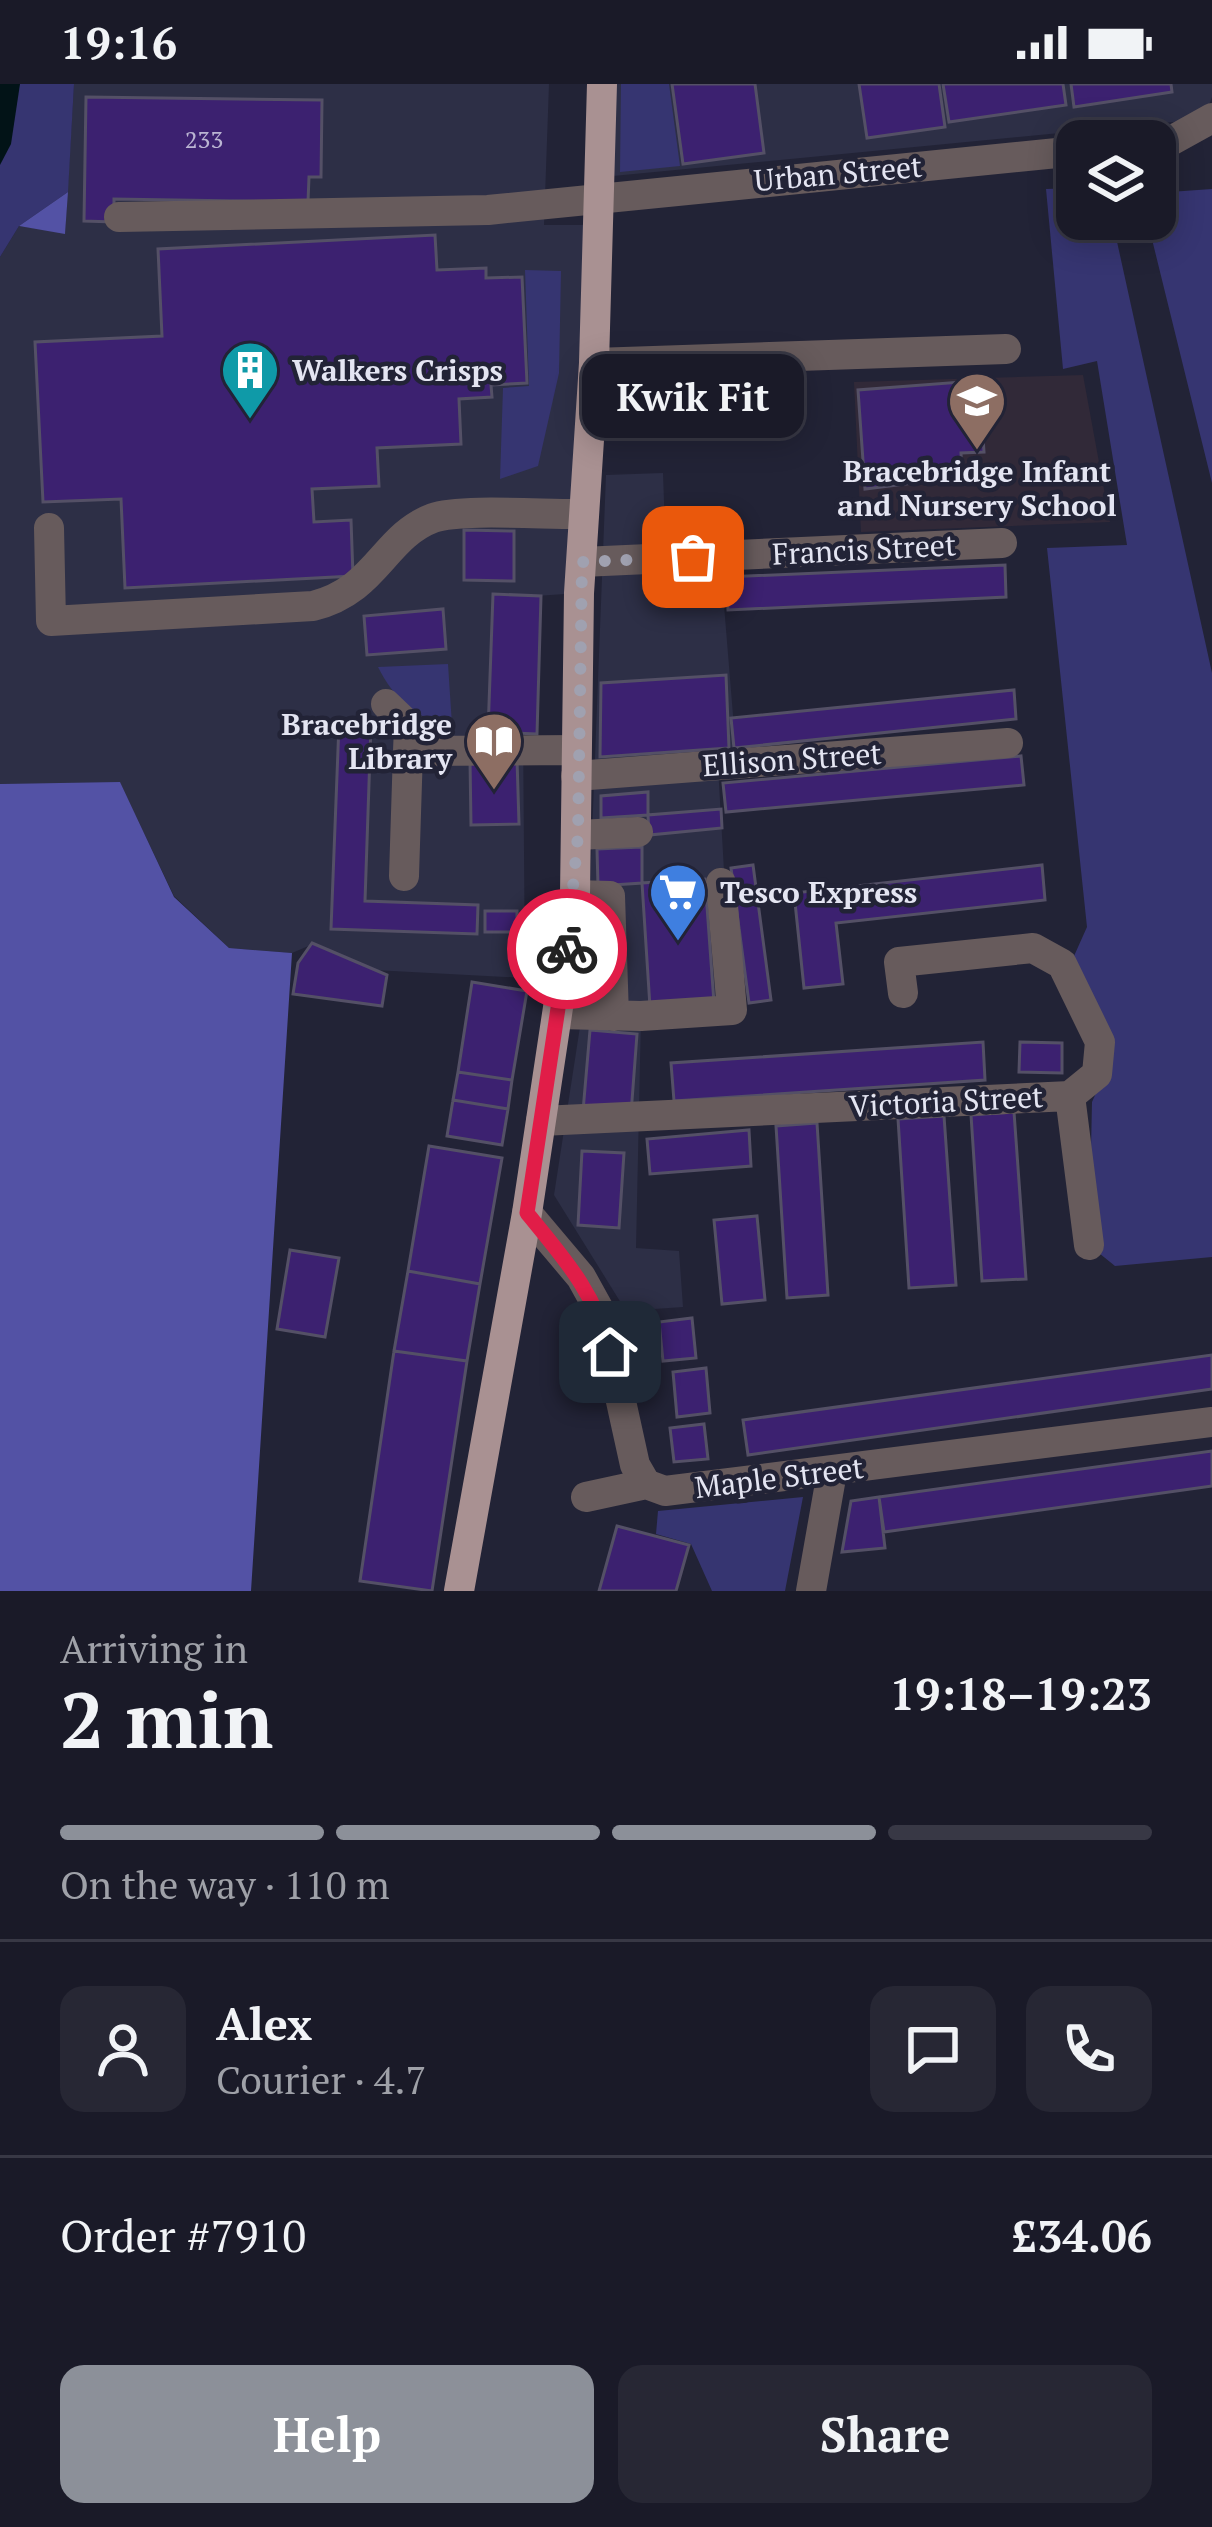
<!DOCTYPE html>
<html lang="en">
<head>
<meta charset="utf-8">
<style>
	:root { --surface:#1a1a28; --page:#272734; --text:#f1f3f6; --muted:#9fa1a8; --line:#383845; --accent:#8c9099 }
	body { margin:0; font-family:"PT Serif",serif; background:var(--page); color:var(--text); height:100vh; display:flex; flex-direction:column; font-size:45px; white-space:nowrap }
	* { box-sizing:border-box; margin:0 }
	p { font-size:39px; color:var(--muted) }
	.icon { flex:none; width:66px; height:66px; fill:none; stroke:currentColor; stroke-width:2; stroke-linecap:round; stroke-linejoin:round }
	.map { position:relative; height:1507px; overflow:hidden }
	.details { display:flex; flex-direction:column; background:var(--surface); flex:1 }
	.details>* { flex:none }
	.controls { position:absolute; left:1056px; top:36px; display:grid; gap:24px }
	.controls a { display:grid; place-items:center; width:120px; height:120px; border-radius:24px; background:var(--surface); box-shadow:0 6px 30px #0003,0 0 0 3px var(--line); font-size:60px }
	.pin { position:absolute; display:grid; place-items:center; width:102px; height:102px; color:#fff; margin:-51px; border-radius:24px; box-shadow:0 6px 18px #0006 }
	.courier { position:absolute; display:grid; place-items:center; width:120px; height:120px; margin:-60px; border:9px solid #e11d48; border-radius:50%; background:#fff; color:#222; box-shadow:0 3px 15px #0007 }
	.bubble { position:absolute; height:84px; border-radius:24px; background:var(--surface); box-shadow:0 6px 30px #0003,0 0 0 3px var(--line); font-size:39px; font-weight:800; line-height:84px; text-align:center }
	.overview em { font-style:normal; font-weight:800 }
	.overview div { display:flex; flex-direction:column-reverse }
	.overview { display:flex; align-items:center; justify-content:space-between; height:204px; padding:0 60px }
	h1 { font-size:78px; font-weight:800; line-height:90px }
	.bar { display:grid; grid-template-columns:repeat(4,1fr); gap:18px 12px; align-content:center; height:144px; padding:0 60px }
	.bar i { height:15px; border-radius:9px; background:var(--line) }
	.bar .current { background:var(--accent) }
	.bar p { grid-column:span 4 }
	.line { display:flex; align-items:center; gap:30px; padding:0 60px; border-top:3px solid var(--line) }
	.line div { flex:1 }
	.round { display:grid; place-items:center; flex:none; width:126px; height:126px; border-radius:24px; background:var(--page) }
	.primary-button { display:flex; gap:24px; margin-top:auto; padding:24px 60px }
	.primary-button a { flex:1; height:138px; border-radius:24px; background:var(--accent); color:#fff; font-size:48px; font-weight:800; line-height:138px; text-align:center }
	.primary-button a+a { background:var(--page); color:var(--text) }
	.status { display:flex; justify-content:space-between; align-items:center; height:84px; padding:0 60px; background:var(--surface); direction:ltr }
	.status svg { height:33px; fill:currentColor }
	.map>svg:first-child { display:block }
</style>
</head>
<body>
<div class="status"><b>19:16</b><svg viewBox="0 0 49 12"><path d="M0 12V9h3v3zM5 12V6h3v6zM10 12V3h3v9zM15 12V0h3v12zM26 1h20v11H26zM47 4h2v5h-2z"/></svg></div>
<div class="map">
<svg width="1212" height="1507" viewBox="0 0 1212 1507">
	<rect width="100%" height="100%" fill="#222336"/>
	<path fill="#2d2f46" d="M 74,0 L 549,0 L 544,141 L 598,141 L 579,509 L 522,513 L 525,894 L 355,885 L 313,860 L 292,869 L 229,864 L 174,812 L 120,699 L 0,700 L 0,173 L 19,142 L 65,149 Z
		M 616,0 L 1212,0 L 1212,13 L 1204,35 L 613,92 Z
		M 663,389 L 666,474 L 720,472 L 737,680 L 718,682 L 732,926 L 641,933 L 636,1164 L 679,1167 L 683,1223 L 626,1227 L 554,1111 L 586,904 L 606,391 Z"/>
	<path fill="#312938" d="M 1083,291 L 1110,438 L 861,448 L 854,298 Z"/>
	<path fill="#363571" d="M 0,0 L 74,0 L 68,108 L 19,142 L 0,173 Z
		M 621,0 L 669,0 L 680,82 L 620,88 Z
		M 1077,104 L 1077,135 L 1112,135 L 1212,589 L 1212,1173 L 1115,1182 L 1089,1161 L 1092,1018 L 1101,998 L 1074,872 L 1087,843 L 1047,464 L 1127,461 L 1097,277 L 1063,285 L 1046,105 Z
		M 1212,105 L 1212,399 L 1147,135 L 1155,135 L 1155,109 Z
		M 525,186 L 561,187 L 559,289 L 538,382 L 500,395 L 503,304 L 529,302 Z
		M 448,580 L 452,641 C 417,637 393,613 378,583 Z
		M 803,1413 L 785,1507 L 712,1507 L 691,1460 L 656,1450 L 658,1427 Z"/>
	<path fill="#5352a5" d="M 68,108 L 65,150 L 19,142 Z
		M 120,698 L 174,813 L 229,864 L 292,869 L 251,1507 L 0,1507 L 0,700 Z"/>
	<path fill="#021317" d="M 0,0 L 20,0 L 11,60 L 0,81 Z"/>
	<path fill="#3c2170" stroke="#545066" stroke-width="3" d="M 672,0 L 755,0 L 764,69 L 683,80 Z
		M 859,0 L 939,0 L 945,43 L 867,54 Z
		M 943,0 L 1063,0 L 1066,21 L 949,38 Z
		M 1071,0 L 1171,0 L 1172,8 L 1074,23 Z
		M 86,13 L 322,16 L 321,93 L 309,93 L 308,118 L 114,115 L 114,138 L 84,137 Z
		M 435,151 L 437,186 L 486,184 L 486,194 L 522,193 L 527,299 L 491,301 L 492,313 L 459,315 L 461,360 L 377,364 L 379,402 L 312,405 L 314,438 L 351,436 L 353,492 L 125,504 L 121,415 L 43,418 L 35,258 L 162,252 L 158,165 Z
		M 961,298 L 962,309 L 980,308 L 984,368 L 961,369 L 962,393 L 865,405 L 858,306 Z
		M 464,446 L 514,447 L 514,497 L 464,496 Z
		M 1005,481 L 1006,513 L 728,526 L 726,493 Z
		M 493,510 L 541,512 L 537,650 L 488,648 Z
		M 443,525 L 446,565 L 367,571 L 364,532 Z
		M 726,591 L 729,664 L 600,673 L 601,599 Z
		M 1014,606 L 1016,635 L 734,664 L 731,634 Z
		M 339,640 L 371,641 L 365,817 L 478,821 L 477,850 L 331,845 Z
		M 1021,672 L 1024,701 L 726,728 L 723,699 Z
		M 517,675 L 519,740 L 471,741 L 470,676 Z
		M 648,708 L 648,731 L 601,734 L 601,712 Z
		M 721,725 L 722,744 L 649,751 L 648,731 Z
		M 642,763 L 642,799 L 598,802 L 597,765 Z
		M 753,781 L 771,916 L 749,919 L 731,784 Z
		M 1042,781 L 1045,816 L 836,839 L 843,900 L 804,904 L 794,809 Z
		M 705,795 L 714,919 L 650,923 L 642,799 Z
		M 485,827 L 517,827 L 517,848 L 485,848 Z
		M 312,859 L 387,891 L 382,922 L 293,910 L 298,879 Z
		M 472,898 L 527,907 L 512,996 L 458,988 Z
		M 590,946 L 637,950 L 631,1030 L 583,1027 Z
		M 983,958 L 985,996 L 674,1017 L 671,979 Z
		M 1020,958 L 1062,959 L 1062,989 L 1019,988 Z
		M 458,988 L 512,996 L 508,1025 L 453,1016 Z
		M 453,1016 L 508,1025 L 502,1061 L 447,1052 Z
		M 1014,1028 L 1026,1195 L 982,1197 L 971,1031 Z
		M 944,1032 L 956,1201 L 909,1204 L 898,1035 Z
		M 817,1039 L 828,1211 L 787,1214 L 776,1042 Z
		M 749,1046 L 751,1082 L 650,1090 L 647,1055 Z
		M 429,1062 L 502,1074 L 480,1200 L 408,1187 Z
		M 582,1067 L 624,1069 L 619,1144 L 578,1141 Z
		M 757,1132 L 765,1216 L 722,1220 L 714,1136 Z
		M 290,1166 L 339,1174 L 325,1253 L 277,1245 Z
		M 408,1187 L 480,1200 L 467,1277 L 394,1267 Z
		M 692,1234 L 696,1274 L 663,1277 L 659,1238 Z
		M 394,1267 L 467,1277 L 432,1507 L 360,1497 Z
		M 1212,1271 L 1212,1305 L 748,1371 L 743,1336 Z
		M 706,1284 L 710,1329 L 677,1333 L 673,1288 Z
		M 704,1340 L 708,1375 L 674,1378 L 670,1344 Z
		M 1212,1367 L 1212,1402 L 884,1448 L 879,1413 Z
		M 879,1413 L 885,1464 L 842,1468 L 851,1417 Z
		M 617,1442 L 689,1461 L 676,1507 L 599,1507 Z"/>
	<g fill="none" stroke-linecap="round" stroke-linejoin="round">
		<path stroke="#675b5c" stroke-width="30" d="M 1155,59 L 1169,58 L 1212,34
			M 119,133 L 488,126 L 1077,67
			M 594,279 L 1006,265
			M 49,444 L 51,537 L 313,522 C 377,506 383,453 433,434 C 460,424 550,431 584,430
			M 582,478 L 1002,459
			M 386,620 L 409,642 L 408,667
			M 576,692 L 1008,659
			M 578,751 L 638,748
			M 404,792 L 408,667 L 576,666
			M 575,811 L 610,812 L 614,932
			M 558,930 L 641,932 L 732,926 L 721,799
			M 1070,1012 L 1089,1161
			M 541,1037 L 1070,1012 L 1097,990 L 1100,958 L 1062,880 L 1033,864 L 899,878 L 903,909
			M 527,1129 L 581,1193 L 602,1231 L 635,1381 L 646,1400 L 665,1407 L 1212,1338
			M 586,1413 L 646,1400
			M 811,1507 L 832,1388"/>
		<path stroke="#a99192" stroke-width="30" d="M 459,1507 L 527,1129 L 575,811 L 579,509 L 594,279 L 602,0"/>
	</g>
	<g fill="none" stroke-linecap="round" stroke-linejoin="round">
		<path stroke="#a0a1b0" stroke-width="12" stroke-dasharray="0 21.6" d="M 567,865 L 578,751 L 582,478 L 693,473"/>
		<path stroke="#e11d48" stroke-width="15" d="M 567,865 L 527,1129 C 564,1174 597,1211 610,1268"/>
	</g>
	<defs>
		<g id="building-pin" transform="scale(3)"><path d="M0 17L-7.5 6A9.5 9.5 0 1 1 7.5 6Z" fill="#0f9aa8" stroke="#222336"/><path d="M-4-6H4V6H1V3H-1V6H-4ZM-2.5-4.3h1.7v1.8h-1.7ZM.8-4.3h1.7v1.8H.8ZM-2.5-1h1.7V.8h-1.7ZM.8-1h1.7V.8H.8Z" fill="#fff"/></g>
		<g id="school-pin" transform="scale(3)"><path d="M0 17L-7.5 6A9.5 9.5 0 1 1 7.5 6Z" fill="#8d6e63" stroke="#222336"/><path d="M0-5L7-2L0 1L-7-2ZM-4 1L0 2.5L4 1V4Q0 6-4 4Z" fill="#fff"/></g>
		<g id="library-pin" transform="scale(3)"><path d="M0 17L-7.5 6A9.5 9.5 0 1 1 7.5 6Z" fill="#8d6e63" stroke="#222336"/><path d="M-6-4Q-3-5.5-.7-3.5V5Q-3 3-6 4ZM6-4Q3-5.5 .7-3.5V5Q3 3 6 4Z" fill="#fff"/></g>
		<g id="supermarket-pin" transform="scale(3)"><path d="M0 17L-7.5 6A9.5 9.5 0 1 1 7.5 6Z" fill="#3f7fe0" stroke="#222336"/><path d="M-6-5.5h2.5l.6 2H6L4.5 2H-2.5L-4.4-4H-6ZM-1.5 3.2a1.3 1.3 0 1 0 .1 0ZM3 3.2a1.3 1.3 0 1 0 .1 0Z" fill="#fff"/></g>
	</defs>
	<g fill-rule="evenodd">
		<use href="#building-pin" x="250" y="286"/>
		<use href="#school-pin" x="977" y="317"/>
		<use href="#library-pin" x="494" y="657"/>
		<use href="#supermarket-pin" x="678" y="808"/>
	</g>
	<g text-anchor="middle" dominant-baseline="central" stroke-width="9" stroke-linejoin="round" paint-order="stroke">
		<g font-size="24" fill="#bab4d2">
			<text x="204" y="55">233</text>
		</g>
		<g font-size="30" fill="#e4e5f2" stroke="#222336">
			<text transform="translate(838 89) rotate(-5)">Urban Street</text>
			<text transform="translate(864 465) rotate(-3)">Francis Street</text>
			<text transform="translate(792 675) rotate(-4)">Ellison Street</text>
			<text transform="translate(946 1017) rotate(-3)">Victoria Street</text>
			<text transform="translate(779 1393) rotate(-7)">Maple Street</text>
		</g>
		<g font-size="30" font-weight="bold" fill="#e4e5f2" stroke="#222336" text-anchor="start">
			<text x="292" y="286">Walkers Crisps</text>
			<text x="977" y="387" text-anchor="middle">Bracebridge Infant<tspan x="977" dy="34">and Nursery School</tspan></text>
			<text x="452" y="640" text-anchor="end">Bracebridge<tspan x="452" dy="34">Library</tspan></text>
			<text x="720" y="808">Tesco Express</text>
		</g>
	</g>
</svg>
<div class="controls">
<a><svg class="icon" aria-label="layers" viewBox="0 0 24 24"><path d="M12 4l9 5-9 5-9-5zM3 14l9 5 9-5"/></svg></a>
</div>
<div class="pin" style="left:693px;top:473px;background:#ea580c"><svg class="icon" aria-label="bag" viewBox="0 0 24 24"><path d="M5 8h14l-1 12H6zM9 8a3 3 0 0 1 6 0"/></svg></div>
<div class="pin" style="left:610px;top:1268px;background:#1f2937"><svg class="icon" aria-label="home" viewBox="0 0 24 24"><path d="M3 11l9-7 9 7M6 9v11h12V9"/></svg></div>
<div class="courier" style="left:567px;top:865px"><svg class="icon" aria-label="bike" viewBox="0 0 24 24"><circle cx="6" cy="16" r="4"/><circle cx="18" cy="16" r="4"/><path d="M6 16l4-8h5l3 8M10 8l3 8H6M13 5h3"/></svg></div>
<div class="bubble" style="left:582px;top:270px;width:222px">Kwik Fit</div>
</div>
<section class="details">
<div class="overview"><div><h1>2 min</h1><p>Arriving in</p></div><em>19:18–19:23</em></div>
<div class="bar"><i class="current"></i><i class="current"></i><i class="current"></i><i></i><p>On the way · 110 m</p></div>
<div class="line" style="height:216px"><a class="round"><svg class="icon" aria-label="person" viewBox="0 0 24 24"><circle cx="12" cy="8" r="4"/><path d="M4 21q1-7 8-7t8 7"/></svg></a><div><b>Alex</b><p>Courier · 4.7</p></div><a class="round"><svg class="icon" aria-label="chat" viewBox="0 0 24 24"><path d="M4 5h16v11H9l-5 4z"/></svg></a><a class="round"><svg class="icon" aria-label="phone" viewBox="0 0 24 24"><path d="M5 4h4l2 5-3 2q2 4 5 5l2-3 5 2v4C11 20 4 13 5 4z"/></svg></a></div>
<div class="line" style="height:156px"><div>Order #7910</div><b>£34.06</b></div>
<div class="primary-button"><a>Help</a><a>Share</a></div>
</section>
</body>
</html>
